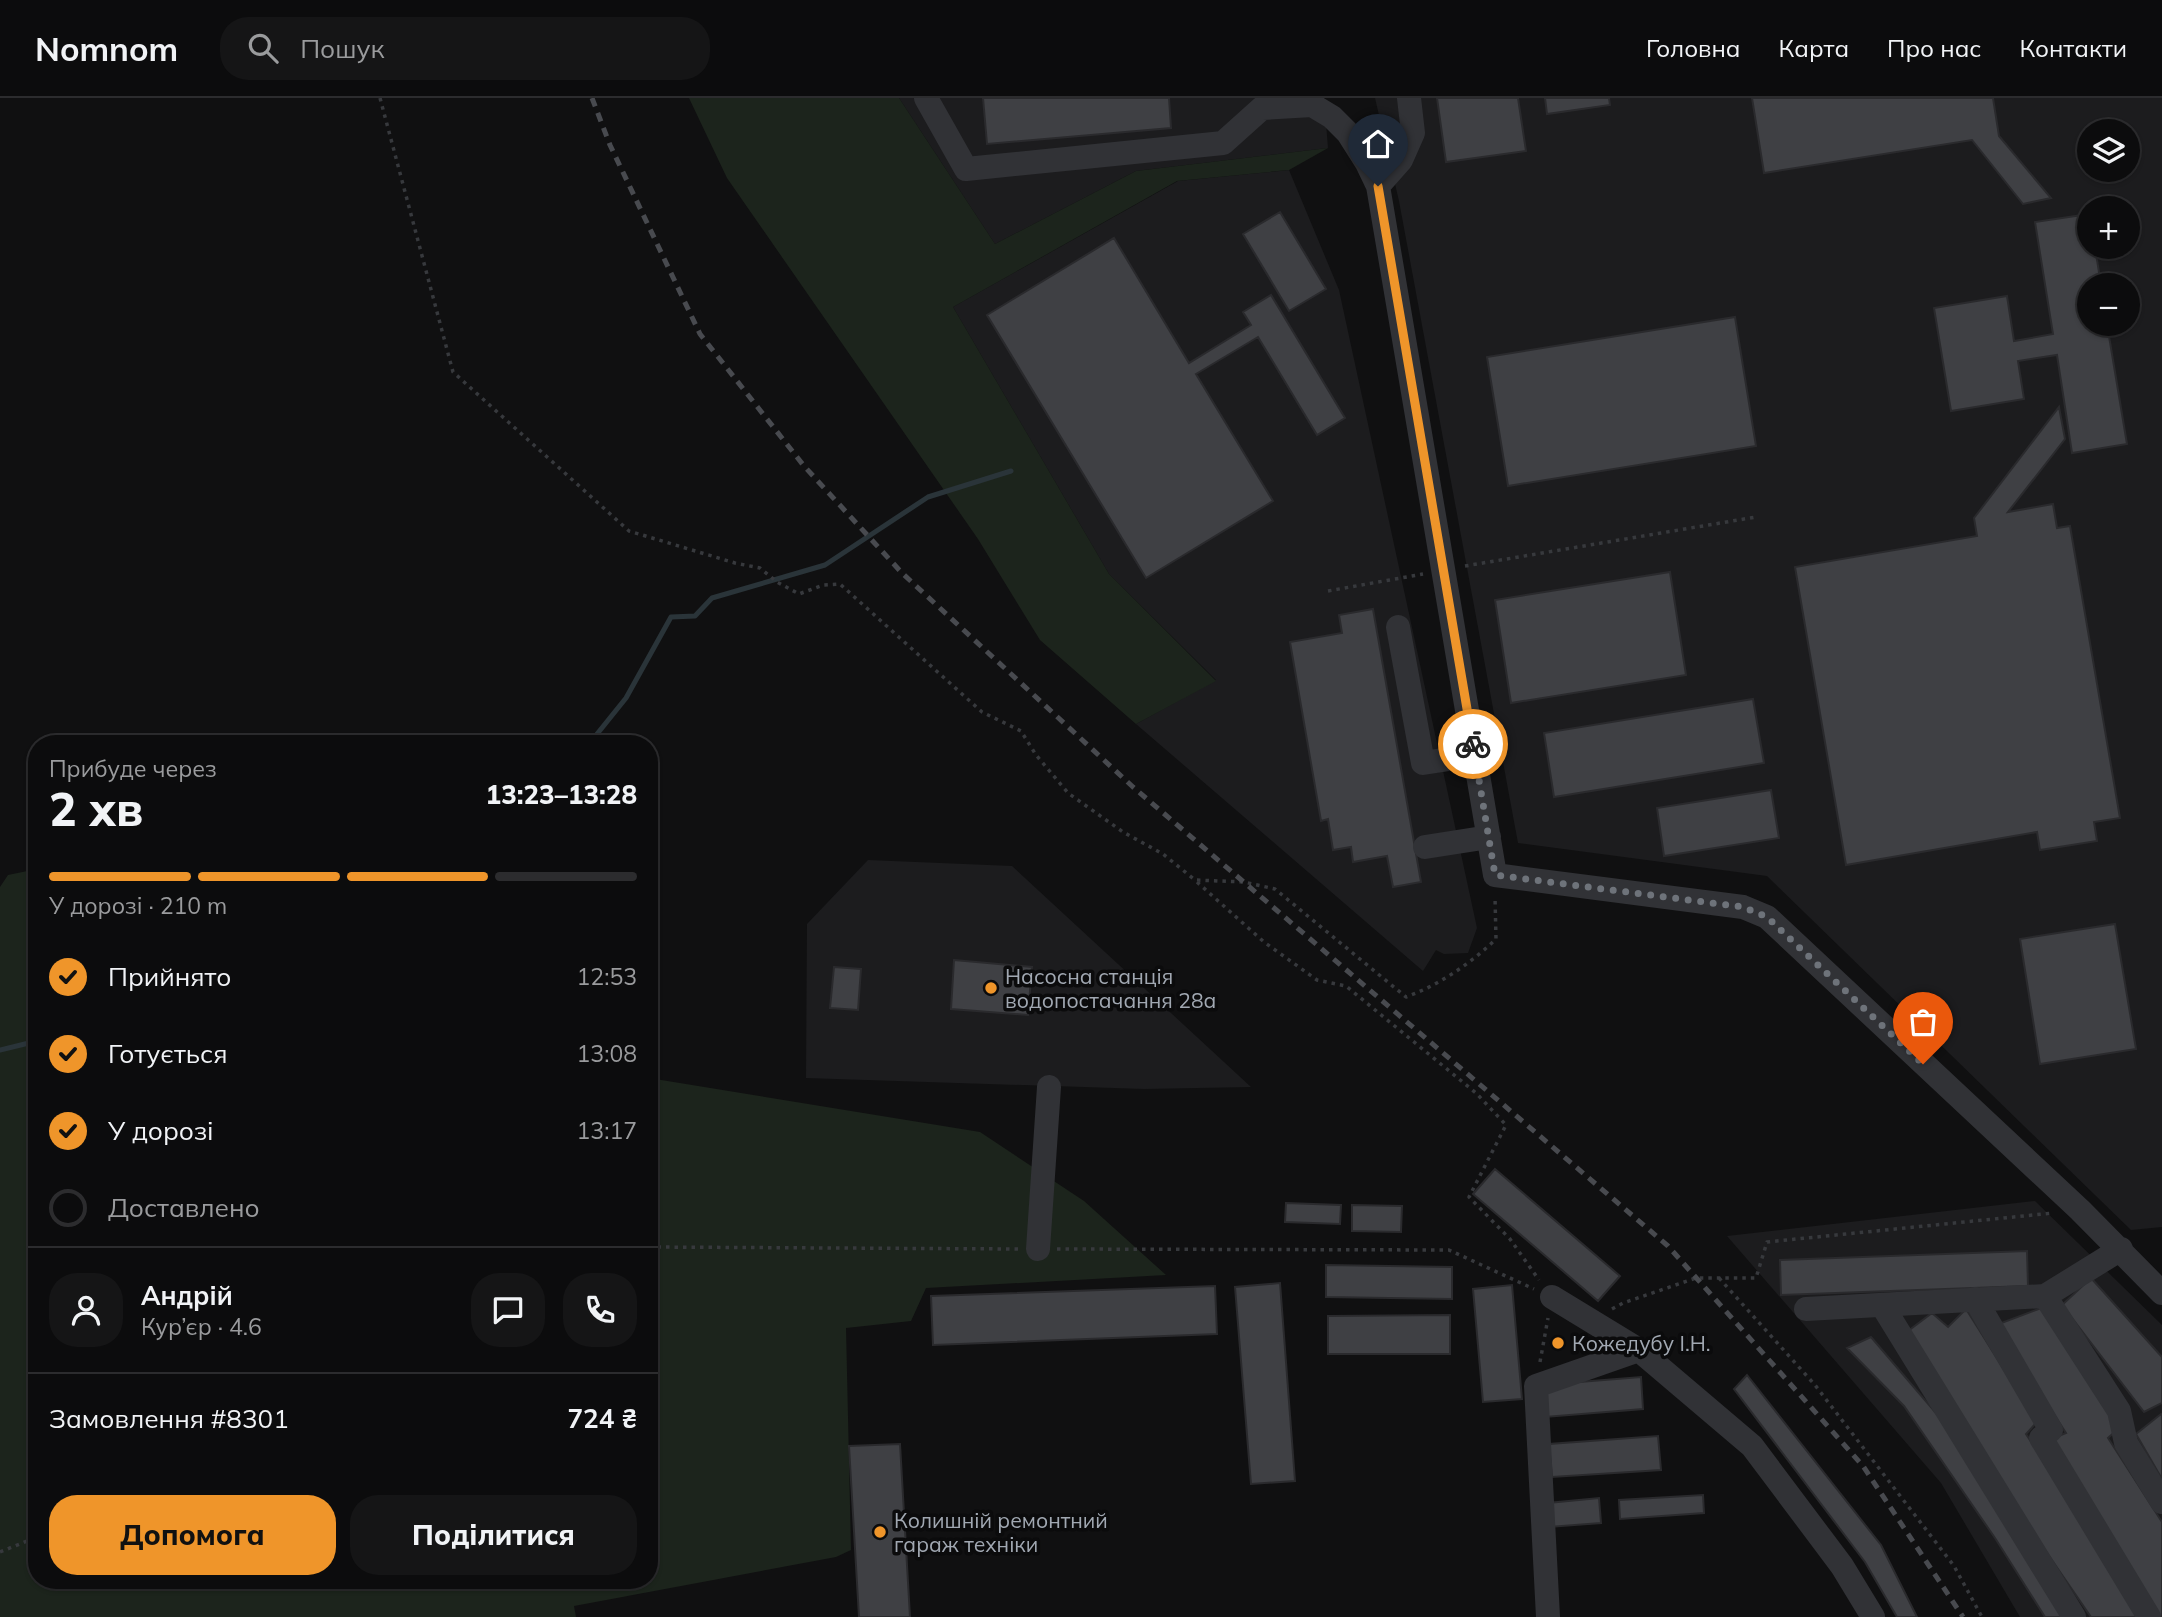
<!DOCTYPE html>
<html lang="uk">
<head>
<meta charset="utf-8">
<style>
	:root { --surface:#0c0c0d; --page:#151516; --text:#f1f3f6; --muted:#9a9b9d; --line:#2c2c2e; --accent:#ef952a }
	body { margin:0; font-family:Mulish,sans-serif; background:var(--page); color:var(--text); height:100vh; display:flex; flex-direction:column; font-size:26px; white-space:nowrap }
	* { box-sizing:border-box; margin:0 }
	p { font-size:23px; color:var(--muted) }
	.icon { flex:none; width:38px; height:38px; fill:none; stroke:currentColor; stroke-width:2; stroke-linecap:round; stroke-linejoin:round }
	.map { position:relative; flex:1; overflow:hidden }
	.drawer { position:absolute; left:28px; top:637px; width:630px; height:854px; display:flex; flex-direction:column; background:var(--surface); border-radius:28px; box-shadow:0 2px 5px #0004,0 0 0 2px var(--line) }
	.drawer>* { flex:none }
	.fabs { position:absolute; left:2077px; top:21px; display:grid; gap:14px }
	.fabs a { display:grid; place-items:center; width:63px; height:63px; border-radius:50%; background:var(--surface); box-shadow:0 2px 5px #0004,0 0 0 2px var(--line); font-size:35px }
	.pin { position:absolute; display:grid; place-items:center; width:60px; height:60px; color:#fff; margin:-72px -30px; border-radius:50% 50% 50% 0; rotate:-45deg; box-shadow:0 0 7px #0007 }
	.pin .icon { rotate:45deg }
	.courier { position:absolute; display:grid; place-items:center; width:70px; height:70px; margin:-35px; border:5px solid #ef952a; border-radius:50%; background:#fff; color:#222; box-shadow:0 2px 9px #0007 }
	.headline em { font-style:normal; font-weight:800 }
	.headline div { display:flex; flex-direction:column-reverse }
	.headline { display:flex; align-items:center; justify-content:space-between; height:119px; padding:0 21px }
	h1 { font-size:46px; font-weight:800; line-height:52px }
	.bar { display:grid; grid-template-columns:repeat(4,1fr); gap:10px 7px; align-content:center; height:84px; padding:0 21px }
	.bar i { height:9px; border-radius:5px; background:var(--line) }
	.bar .active { background:var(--accent) }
	.bar p { grid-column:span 4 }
	.line { display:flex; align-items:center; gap:18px; padding:0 21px; border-top:2px solid var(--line) }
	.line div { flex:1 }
	.round { display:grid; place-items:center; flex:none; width:74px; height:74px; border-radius:28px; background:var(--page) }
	ol { padding:0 21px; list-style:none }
	li { display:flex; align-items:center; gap:21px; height:77px }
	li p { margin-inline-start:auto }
	li .icon { padding:7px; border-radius:50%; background:var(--accent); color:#111; stroke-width:4 }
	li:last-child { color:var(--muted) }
	li i { width:38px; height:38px; border:4px solid var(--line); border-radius:50% }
	.cta { display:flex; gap:14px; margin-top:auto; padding:14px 21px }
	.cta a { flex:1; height:80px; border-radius:28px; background:var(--accent); color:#111; font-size:28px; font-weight:800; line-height:80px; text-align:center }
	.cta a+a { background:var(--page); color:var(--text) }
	header { display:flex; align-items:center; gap:42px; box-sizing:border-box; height:98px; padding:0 35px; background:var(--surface); border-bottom:2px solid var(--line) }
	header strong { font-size:33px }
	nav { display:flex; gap:38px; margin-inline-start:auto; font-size:24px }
	.search { width:490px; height:63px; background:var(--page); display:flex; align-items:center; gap:18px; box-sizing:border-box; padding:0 24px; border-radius:28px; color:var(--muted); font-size:26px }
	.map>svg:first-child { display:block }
</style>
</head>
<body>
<header>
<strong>Nomnom</strong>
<div class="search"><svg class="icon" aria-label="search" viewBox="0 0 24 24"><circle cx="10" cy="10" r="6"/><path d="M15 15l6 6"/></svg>Пошук</div>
<nav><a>Головна</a><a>Карта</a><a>Про нас</a><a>Контакти</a></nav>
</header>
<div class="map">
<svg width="2162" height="1519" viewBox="0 0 2162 1519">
	<rect width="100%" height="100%" fill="#101011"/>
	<path fill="#1c1c1e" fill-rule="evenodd" d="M 899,0 L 1324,0 L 1328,50 L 1136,73 L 995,146 Z
		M 1375,0 L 2162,0 L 2162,1129 L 2131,1132 L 1767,778 L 1518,745 L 1399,103 ZM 2090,33 L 2128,33 L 2128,72 L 2090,72 ZM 2090,110 L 2128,110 L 2128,149 L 2090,149 ZM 2090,187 L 2128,187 L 2128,226 L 2090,226 Z
		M 1289,72 L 1339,192 L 1477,830 L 1468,855 L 1444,856 L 1436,852 L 1423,873 L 1136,626 L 1216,582 L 1109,476 L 953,209 L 1178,83 Z
		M 868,762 L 1012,768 L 1251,989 L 1144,991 L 806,980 L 807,826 Z
		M 2035,1103 L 2162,1227 L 2162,1519 L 2020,1519 L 1941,1385 L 1727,1138 Z"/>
	<path fill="#1c241c" d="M 689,0 L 899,0 L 995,146 L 1136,73 L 1328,50 L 1289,72 L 1177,83 L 953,209 L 1109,476 L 1216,583 L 1136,626 L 1040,542 L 978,441 L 727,80 Z
		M 37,771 L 37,1482 L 649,1482 L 649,980 L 980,1034 L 1084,1103 L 1166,1177 L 926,1190 L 911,1223 L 846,1230 L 851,1452 L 836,1459 L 574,1508 L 576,1519 L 0,1519 L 0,789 L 8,777 Z"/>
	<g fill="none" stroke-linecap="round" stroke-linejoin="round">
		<path stroke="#2a3439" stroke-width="5" d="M 589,646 L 626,600 L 671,519 L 695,518 L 712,500 L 825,467 L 928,399 L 1011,373
			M 0,952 L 37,943"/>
	</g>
	<path fill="#3f4044" stroke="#2a2a2d" stroke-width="2" d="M 983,0 L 1169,0 L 1171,30 L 987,46 Z
		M 1437,0 L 1518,0 L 1526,53 L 1446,64 Z
		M 1545,0 L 1609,0 L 1610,7 L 1547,16 Z
		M 1752,0 L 1993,0 L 1999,38 L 2051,100 L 2023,106 L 1972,42 L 1764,75 Z
		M 1280,114 L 1326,191 L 1289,213 L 1243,136 Z
		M 2089,116 L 2090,149 L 2095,149 L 2101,187 L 2090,187 L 2090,226 L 2107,226 L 2127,346 L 2072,355 L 2057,257 L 2018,263 L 2024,301 L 1951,313 L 1934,210 L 2007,198 L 2014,243 L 2053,236 L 2035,124 Z
		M 1114,140 L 1189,265 L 1251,227 L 1243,214 L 1271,197 L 1345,320 L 1317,337 L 1258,239 L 1196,276 L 1273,403 L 1146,480 L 987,217 Z
		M 1735,219 L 1756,348 L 1508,388 L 1487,259 Z
		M 2059,309 L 2065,341 L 2008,414 L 2053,406 L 2057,430 L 2070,428 L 2120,720 L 2094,724 L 2097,743 L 2040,752 L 2037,734 L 1846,767 L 1795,469 L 1977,438 L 1974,420 Z
		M 1670,474 L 1686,577 L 1511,605 L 1495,502 Z
		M 1373,511 L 1421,784 L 1393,789 L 1387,758 L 1353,764 L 1351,749 L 1333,752 L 1328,721 L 1321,723 L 1290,544 L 1342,535 L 1339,517 Z
		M 1753,601 L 1764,665 L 1554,699 L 1544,635 Z
		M 1771,692 L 1779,740 L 1664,758 L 1657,710 Z
		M 2115,826 L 2136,951 L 2040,966 L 2020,841 Z
		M 954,862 L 1032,869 L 1028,917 L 951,911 Z
		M 834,869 L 861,871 L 858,912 L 830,910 Z
		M 1495,1071 L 1620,1178 L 1598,1203 L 1473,1096 Z
		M 1286,1105 L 1341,1107 L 1340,1126 L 1285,1124 Z
		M 1352,1107 L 1402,1108 L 1401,1134 L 1352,1133 Z
		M 2027,1153 L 2028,1188 L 1781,1197 L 1780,1162 Z
		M 1326,1167 L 1452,1169 L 1452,1201 L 1326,1199 Z
		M 2091,1180 L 2162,1259 L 2162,1305 L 2144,1314 L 2062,1207 Z
		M 1280,1185 L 1295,1383 L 1251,1386 L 1235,1189 Z
		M 1512,1187 L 1522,1301 L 1483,1304 L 1473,1191 Z
		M 1215,1188 L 1217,1236 L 933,1247 L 931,1198 Z
		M 2044,1209 L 2119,1330 L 2108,1340 L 2162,1424 L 2162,1519 L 2158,1519 L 2051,1341 L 2066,1335 L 1996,1227 Z
		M 1966,1211 L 2037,1324 L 2026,1336 L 2071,1404 L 2139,1519 L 2091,1519 L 2005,1394 L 1908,1233 L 1932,1215 L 1948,1229 Z
		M 1450,1217 L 1450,1256 L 1328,1256 L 1328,1218 Z
		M 1871,1239 L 1942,1322 L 2066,1519 L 2045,1519 L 1995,1440 L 1904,1308 L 1847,1250 Z
		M 1747,1277 L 1881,1447 L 1917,1519 L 1897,1519 L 1865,1464 L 1734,1291 Z
		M 1641,1279 L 1643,1311 L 1545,1319 L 1542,1287 Z
		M 2161,1316 L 2162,1317 L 2162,1381 L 2136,1336 Z
		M 1658,1338 L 1661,1372 L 1552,1379 L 1549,1346 Z
		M 900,1346 L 910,1519 L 859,1519 L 849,1348 Z
		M 1703,1397 L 1704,1415 L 1620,1421 L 1619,1402 Z
		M 1599,1400 L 1601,1425 L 1549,1429 L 1548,1405 Z"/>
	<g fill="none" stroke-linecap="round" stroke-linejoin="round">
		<path stroke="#37393d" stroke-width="3.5" stroke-dasharray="3.5 5" stroke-linecap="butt" d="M 380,0 L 453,274 L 629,433 L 735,465 L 760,470 L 777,484 L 799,496 L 823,487 L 840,486 L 982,614 L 1021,633 L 1036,657 L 1068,695 L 1123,734 L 1163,756 L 1195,782 L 1244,784 L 1275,791 L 1406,899 C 1439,887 1470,866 1496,841 L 1495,799
			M 1465,468 L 1756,419
			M 1328,493 L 1423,476
			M 1197,784 L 1264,844 L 1317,882 L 1346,888 L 1476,995 L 1506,1027 L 1469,1099 L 1510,1141 L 1539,1182
			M 649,1149 L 1018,1151
			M 1057,1151 L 1449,1152 L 1534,1191
			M 1719,1180 L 1815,1287 L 1954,1468 L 1982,1519
			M 1612,1211 L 1623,1205 L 1696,1180 L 1756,1180 L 1767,1144 L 2053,1115
			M 1540,1264 L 1548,1220
			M 0,1454 L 37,1439"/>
		<path stroke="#313236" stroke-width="24" d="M 926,0 L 966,71 L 1223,45 L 1262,10 L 1312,7 L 1332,19 L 1348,35 L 1367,65 L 1378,88 L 1495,777 L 1743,809 L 1767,819 L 2080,1112 L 2162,1195
			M 1378,88 L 1401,62 L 1413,35 L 1409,0
			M 1398,529 L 1423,665 L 1475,657
			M 1425,749 L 1489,739
			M 1038,1151 L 1049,989
			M 2121,1151 L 2045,1198 L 2119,1313 L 2126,1345 L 2162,1404
			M 1552,1199 L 1639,1252 L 1752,1348 L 1842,1468 L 1873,1519
			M 1975,1201 L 2051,1332 L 2041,1340 L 2149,1519
			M 1882,1207 L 2074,1519
			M 1806,1211 L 2045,1198
			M 1548,1519 L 1536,1288 L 1639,1252"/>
		<path stroke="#484a4f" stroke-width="5" stroke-dasharray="9 7" stroke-linecap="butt" d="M 592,0 L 610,47 L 700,236 L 804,368 L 902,475 L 1133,689 L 1668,1148 L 1863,1368 L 1963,1519"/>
	</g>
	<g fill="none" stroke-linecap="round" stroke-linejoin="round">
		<path stroke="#6e737a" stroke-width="7" stroke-dasharray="0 12.6" d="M 1473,646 L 1495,777 L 1743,809 L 1767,819 L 1923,966"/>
		<path stroke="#ef952a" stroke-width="9" d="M 1378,88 L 1473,646"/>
	</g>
	<g fill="#ef952a" stroke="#0b0b0c" stroke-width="2.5">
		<circle cx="991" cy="890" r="7"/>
		<circle cx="1558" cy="1245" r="7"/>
		<circle cx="880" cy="1434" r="7"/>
	</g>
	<g text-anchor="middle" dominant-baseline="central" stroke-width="7" stroke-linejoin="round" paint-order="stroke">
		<g font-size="21" fill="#a1a8b2" stroke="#0b0b0c" text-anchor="start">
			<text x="1005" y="878">Насосна станція<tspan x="1005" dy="24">водопостачання 28а</tspan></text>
			<text x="1572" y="1245">Кожедубу І.Н.</text>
			<text x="894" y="1422">Колишній ремонтний<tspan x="894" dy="24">гараж техніки</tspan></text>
		</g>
	</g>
</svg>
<div class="fabs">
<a><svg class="icon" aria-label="layers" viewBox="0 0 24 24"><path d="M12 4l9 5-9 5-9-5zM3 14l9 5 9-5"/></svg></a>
<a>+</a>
<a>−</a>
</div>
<div class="pin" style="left:1923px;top:966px;background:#ea580c"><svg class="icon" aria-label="bag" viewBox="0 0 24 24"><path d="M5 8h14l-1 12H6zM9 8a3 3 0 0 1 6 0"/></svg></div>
<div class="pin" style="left:1378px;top:88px;background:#1f2937"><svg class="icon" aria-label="home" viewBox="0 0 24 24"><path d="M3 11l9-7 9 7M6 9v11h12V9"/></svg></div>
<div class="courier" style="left:1473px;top:646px"><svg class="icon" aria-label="bike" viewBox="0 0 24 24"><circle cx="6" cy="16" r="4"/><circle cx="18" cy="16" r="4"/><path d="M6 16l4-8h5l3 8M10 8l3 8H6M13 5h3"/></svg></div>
<section class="drawer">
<div class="headline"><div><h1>2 хв</h1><p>Прибуде через</p></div><em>13:23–13:28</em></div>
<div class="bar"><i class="active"></i><i class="active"></i><i class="active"></i><i></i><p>У дорозі · 210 m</p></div>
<ol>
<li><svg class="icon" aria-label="check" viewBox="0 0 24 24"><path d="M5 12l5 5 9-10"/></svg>Прийнято<p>12:53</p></li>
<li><svg class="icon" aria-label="check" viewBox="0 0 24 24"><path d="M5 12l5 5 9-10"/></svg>Готується<p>13:08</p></li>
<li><svg class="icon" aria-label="check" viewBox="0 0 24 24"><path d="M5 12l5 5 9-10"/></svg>У дорозі<p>13:17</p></li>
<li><i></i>Доставлено</li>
</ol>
<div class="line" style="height:126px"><a class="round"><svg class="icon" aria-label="person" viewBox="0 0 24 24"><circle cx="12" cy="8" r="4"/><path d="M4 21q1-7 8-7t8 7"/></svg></a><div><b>Андрій</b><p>Кур’єр · 4.6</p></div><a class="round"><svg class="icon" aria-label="chat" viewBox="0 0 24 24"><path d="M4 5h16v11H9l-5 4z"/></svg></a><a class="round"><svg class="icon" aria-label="phone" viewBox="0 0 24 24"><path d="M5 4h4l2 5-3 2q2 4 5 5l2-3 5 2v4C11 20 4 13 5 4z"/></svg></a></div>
<div class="line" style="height:91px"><div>Замовлення #8301</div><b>724 ₴</b></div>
<div class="cta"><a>Допомога</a><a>Поділитися</a></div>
</section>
</div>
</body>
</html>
